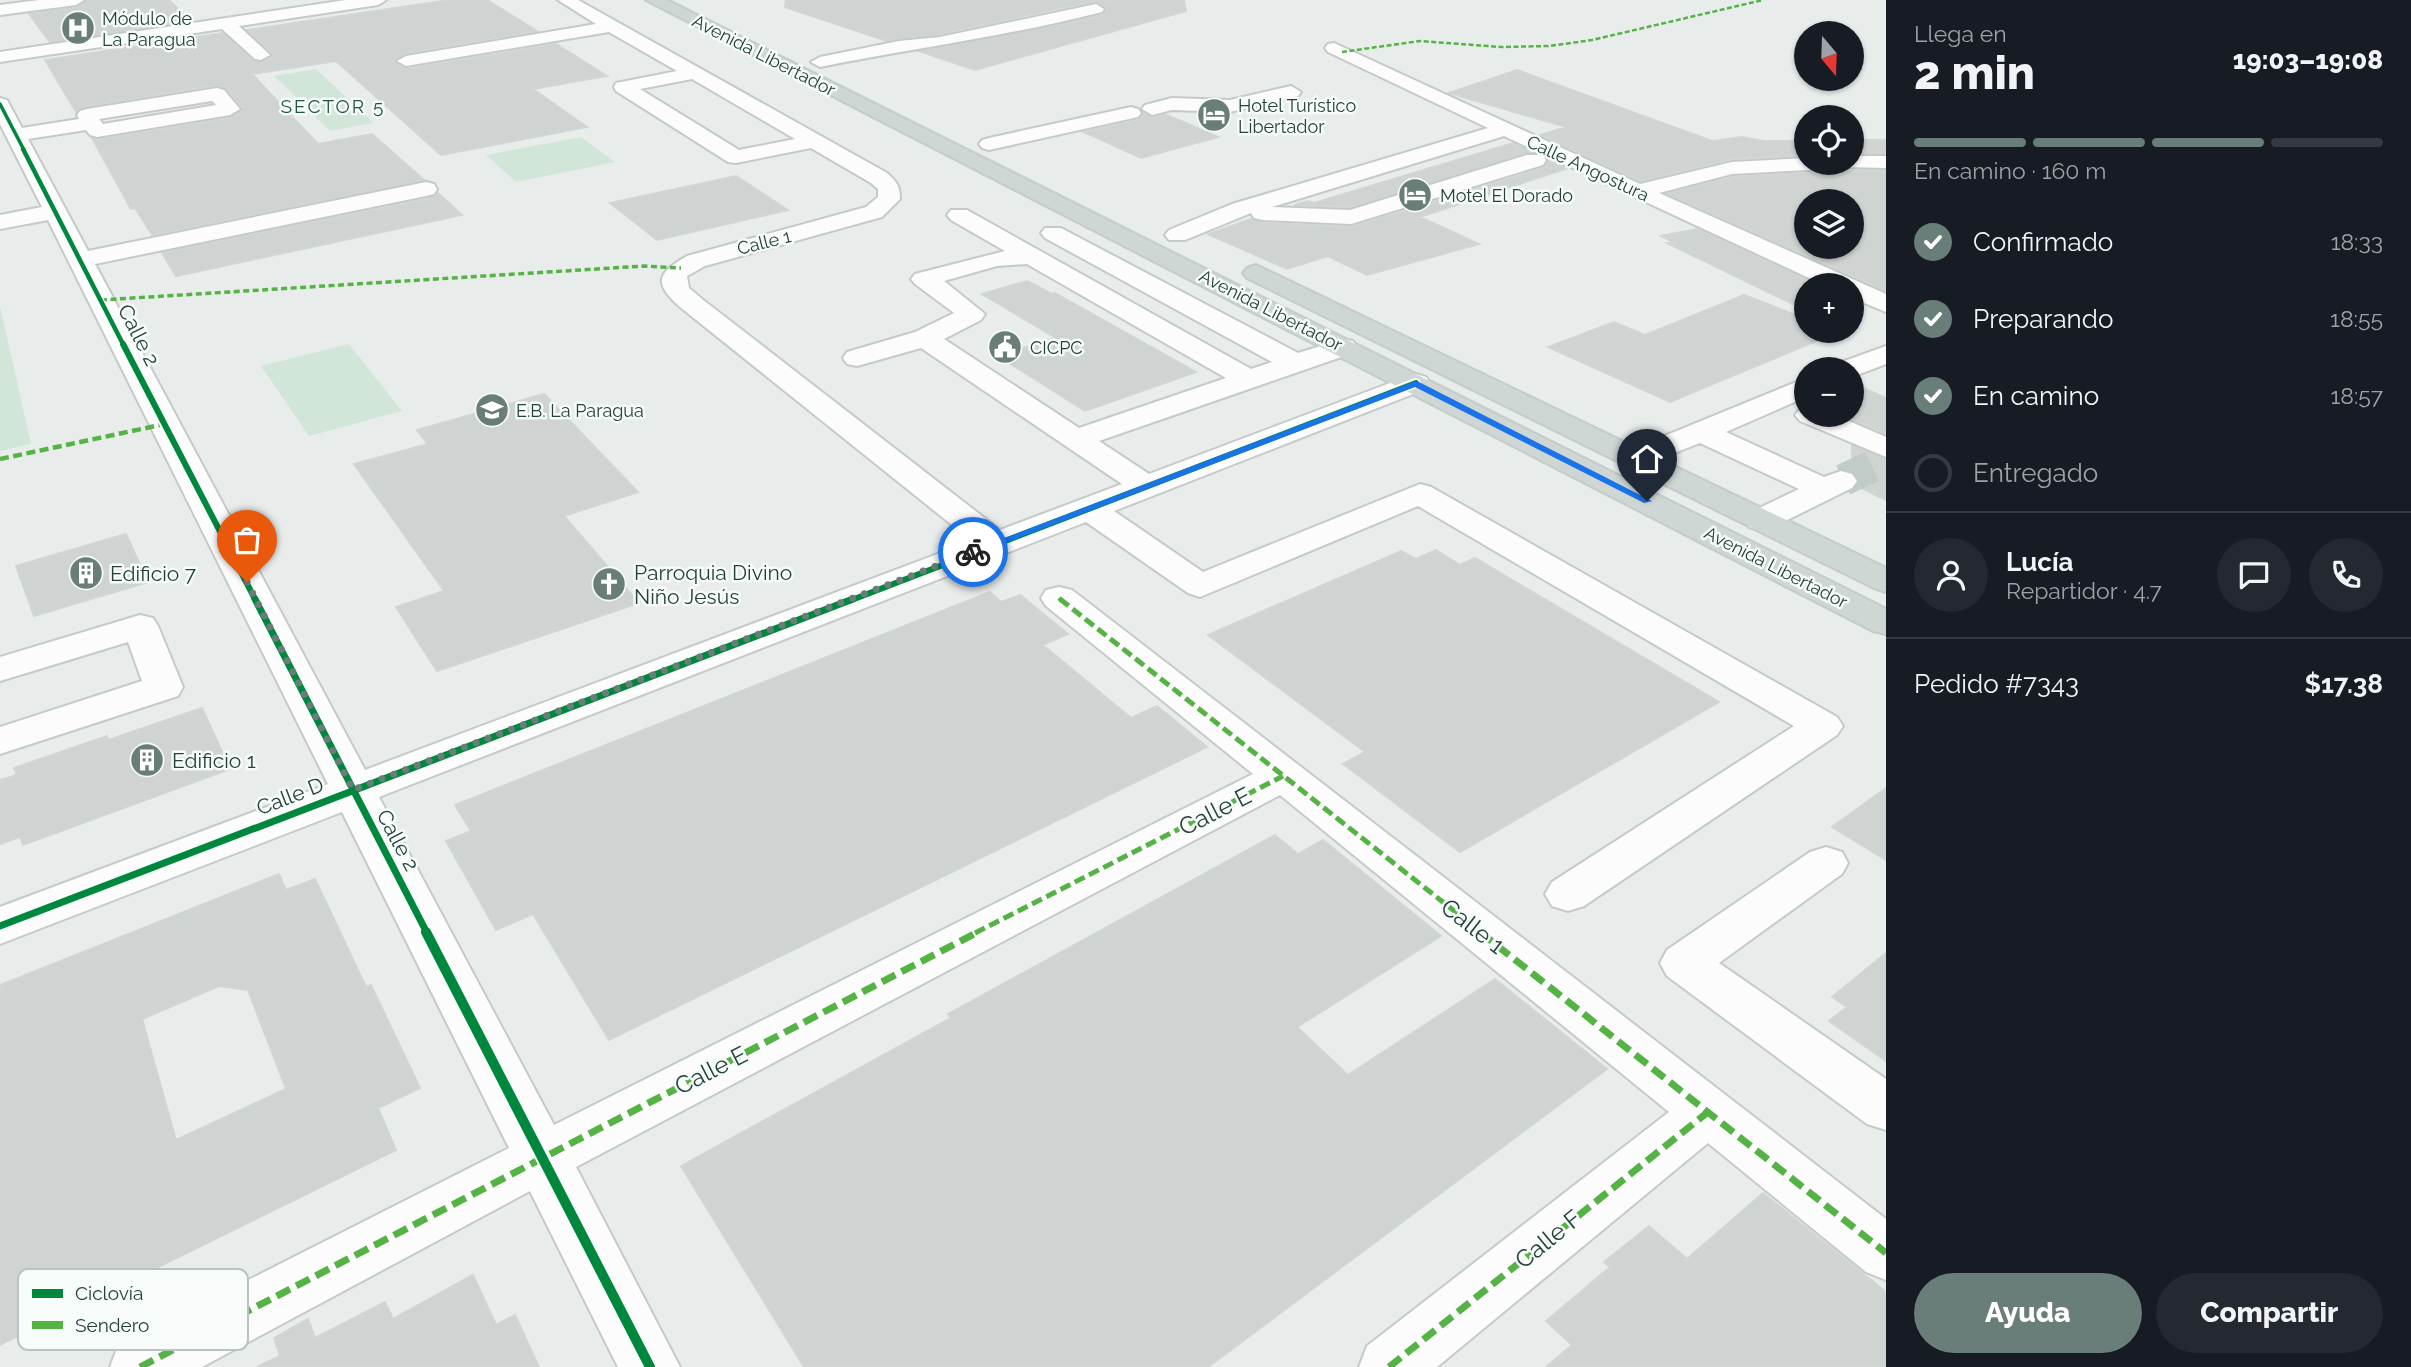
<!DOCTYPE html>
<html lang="es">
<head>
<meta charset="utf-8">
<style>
	:root { --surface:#171b24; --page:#242831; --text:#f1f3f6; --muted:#9ea1a6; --line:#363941; --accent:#697e78 }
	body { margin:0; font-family:Raleway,sans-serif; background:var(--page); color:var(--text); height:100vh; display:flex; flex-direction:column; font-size:26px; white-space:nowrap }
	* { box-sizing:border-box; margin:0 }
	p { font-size:23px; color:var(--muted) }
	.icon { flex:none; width:38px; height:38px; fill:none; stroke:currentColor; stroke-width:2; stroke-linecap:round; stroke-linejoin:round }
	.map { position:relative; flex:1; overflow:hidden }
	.side { display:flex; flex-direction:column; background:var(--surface); width:525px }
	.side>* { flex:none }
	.needle { width:46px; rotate:161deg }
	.tools { position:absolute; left:1794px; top:21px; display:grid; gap:14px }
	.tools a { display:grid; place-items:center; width:70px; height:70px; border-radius:50%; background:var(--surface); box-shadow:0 2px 5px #0004; font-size:35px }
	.pin { position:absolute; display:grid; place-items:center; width:60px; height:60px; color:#fff; margin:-72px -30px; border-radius:50% 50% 50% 0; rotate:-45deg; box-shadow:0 0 7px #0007 }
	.pin .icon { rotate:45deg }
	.courier { position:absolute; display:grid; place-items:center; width:70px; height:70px; margin:-35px; border:5px solid #1a73e8; border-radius:50%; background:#fff; color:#222; box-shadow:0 2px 9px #0007 }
	.head em { font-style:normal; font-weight:800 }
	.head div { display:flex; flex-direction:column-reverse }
	.head { display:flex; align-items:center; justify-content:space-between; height:119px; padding:0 28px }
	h1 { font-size:46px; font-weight:800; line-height:52px }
	.bar { display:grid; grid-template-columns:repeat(4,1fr); gap:10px 7px; align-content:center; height:84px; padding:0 28px }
	.bar i { height:9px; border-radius:5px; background:var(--line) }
	.bar .on { background:var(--accent) }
	.bar p { grid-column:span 4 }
	.line { display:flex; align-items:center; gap:18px; padding:0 28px; border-top:2px solid var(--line) }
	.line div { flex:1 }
	.round { display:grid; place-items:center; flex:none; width:74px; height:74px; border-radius:37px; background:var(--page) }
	ol { padding:0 28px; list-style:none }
	li { display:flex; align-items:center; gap:21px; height:77px }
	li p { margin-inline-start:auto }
	li .icon { padding:7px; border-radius:50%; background:var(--accent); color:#fff; stroke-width:4 }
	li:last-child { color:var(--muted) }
	li i { width:38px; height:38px; border:4px solid var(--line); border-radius:50% }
	.action { display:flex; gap:14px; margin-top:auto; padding:14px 28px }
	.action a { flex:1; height:80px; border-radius:42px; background:var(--accent); color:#fff; font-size:28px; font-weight:800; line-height:80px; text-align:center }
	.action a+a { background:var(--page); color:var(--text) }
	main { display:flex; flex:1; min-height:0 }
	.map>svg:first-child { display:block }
</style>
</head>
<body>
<main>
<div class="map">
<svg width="1886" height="1367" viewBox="0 0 1886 1367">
	<rect width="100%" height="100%" fill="#e8edeb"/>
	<path fill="#d1e6d8" d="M 316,69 L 374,123 L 330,131 L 274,76 Z
		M 581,137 L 615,162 L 516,182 L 486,155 Z
		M 0,306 L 31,444 L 0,451 Z
		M 349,344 L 402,411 L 309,436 L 261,366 Z"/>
	<path fill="#cfd4d2" stroke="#d1d6d4" stroke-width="2" fill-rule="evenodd" d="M 86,0 L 169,0 L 191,21 L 50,42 L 29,14 L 76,8 Z
		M 449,0 L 487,0 L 537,31 L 406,53 L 396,59 L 396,63 L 406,69 L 556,44 L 607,76 L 533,89 L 587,127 L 441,155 L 336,61 L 252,74 L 318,144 L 372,134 L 424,180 L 152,235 L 135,208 L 131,209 L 92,138 L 97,140 L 230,118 L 241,111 L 242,107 L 226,88 L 217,85 L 87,106 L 76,112 L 45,60 L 223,33 L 253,61 L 261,63 L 271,57 L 272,53 L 247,30 Z
		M 786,0 L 1184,0 L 1186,11 L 975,70 L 919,51 L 1068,23 L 1103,15 L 1107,8 L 1095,1 L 940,34 L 887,41 L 785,7 Z
		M 1517,70 L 1712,141 L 1742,137 L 1763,141 L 1806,141 L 1806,155 L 1731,159 L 1640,181 L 1540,135 L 1566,127 L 1449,93 Z
		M 1144,113 L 1153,118 L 1165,114 L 1218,137 L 1141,158 L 1084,132 L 1139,120 Z
		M 1852,140 L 1886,140 L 1886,153 L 1852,154 Z
		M 1513,143 L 1533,152 L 1350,207 L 1294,205 L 1308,201 L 1314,203 Z
		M 1548,159 L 1568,168 L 1420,217 L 1479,244 L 1367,275 L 1328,256 L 1287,269 L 1208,234 L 1251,219 L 1262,223 L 1352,227 L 1544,168 Z
		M 1840,166 L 1844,170 L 1886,171 L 1886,291 L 1667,194 L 1732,177 L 1828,172 L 1836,171 ZM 1806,201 L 1852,201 L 1852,247 L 1806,247 Z
		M 736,176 L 788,210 L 657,240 L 610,203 Z
		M 438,193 L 462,215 L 176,276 L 162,253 L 427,199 Z
		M 1697,229 L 1818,285 L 1806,285 L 1806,306 L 1799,307 L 1667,243 L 1673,242 L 1661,236 Z
		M 1027,281 L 1052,294 L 1055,293 L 1196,372 L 1085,411 L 998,356 L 1056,338 L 982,294 Z
		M 1744,295 L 1806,319 L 1806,331 L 1838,332 L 1670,402 L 1548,347 L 1614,322 L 1645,335 Z
		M 1852,383 L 1886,398 L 1886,434 L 1852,419 Z
		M 544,394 L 638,492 L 564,516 L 639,603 L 437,671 L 396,607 L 444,591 L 354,464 L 428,444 L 417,430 Z
		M 1852,445 L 1886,459 L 1886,500 L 1857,486 L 1860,481 L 1852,471 Z
		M 126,534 L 148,582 L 34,616 L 16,566 Z
		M 1436,550 L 1460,565 L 1475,558 L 1719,702 L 1460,852 L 1343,764 L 1365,752 L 1208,635 L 1401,551 L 1416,559 Z
		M 990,592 L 1001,602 L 1020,595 L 1068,634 L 1043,645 L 1131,718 L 1157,706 L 1207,747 L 609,1040 L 533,914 L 496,930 L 446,841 L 471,831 L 455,805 Z
		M 202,708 L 230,769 L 23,845 L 20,837 L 0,844 L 0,780 L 17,775 L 14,768 L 107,736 L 108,740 Z
		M 1886,788 L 1886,860 L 1832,827 Z
		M 1275,835 L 1298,854 L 1323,840 L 1441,936 L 1297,1027 L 1348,1075 L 1495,979 L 1607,1069 L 1208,1367 L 804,1367 L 681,1166 L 951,1018 L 948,1014 Z
		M 279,874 L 286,890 L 315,879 L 366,987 L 371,985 L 420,1088 L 378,1108 L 396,1150 L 0,1345 L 0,985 ZM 219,986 L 248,990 L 286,1089 L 176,1140 L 142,1019 Z
		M 1886,953 L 1886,1061 L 1829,1021 L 1847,1007 L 1832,997 Z
		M 1763,1193 L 1886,1292 L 1886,1367 L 1546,1367 L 1572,1345 L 1546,1321 L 1610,1267 L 1604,1262 L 1649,1226 L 1687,1259 Z
		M 473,1275 L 496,1325 L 515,1315 L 539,1367 L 257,1367 L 280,1356 L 274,1338 L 308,1319 L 315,1338 L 385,1302 L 393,1319 Z"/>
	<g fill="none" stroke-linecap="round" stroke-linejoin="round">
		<path stroke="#c1cbc8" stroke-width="32" stroke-dasharray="32 16" stroke-linecap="butt" d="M 1843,480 L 1875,465"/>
		<g stroke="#c5cac8" stroke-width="4">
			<path id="minor" d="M 39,0 L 84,0 L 76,5 L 0,15 L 0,5 Z
				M 346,0 L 386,0 L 378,5 L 239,26 L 270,55 L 261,60 L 255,59 L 222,29 L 0,62 L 0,52 Z
				M 558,0 L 578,0 L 887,173 C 897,182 900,186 900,199 L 882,217 L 705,266 L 687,276 L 689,288 L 702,299 L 1000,530 L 1122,484 L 921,348 L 857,366 L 847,364 L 843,358 L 847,352 L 915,332 L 954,313 L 915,284 L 911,279 L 915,274 L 1005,251 L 951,220 L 947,215 L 951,210 L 967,210 L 1251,369 L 1272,362 L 1045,238 L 1041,233 L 1045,228 L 1061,228 L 1298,353 L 1343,339 L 1353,341 L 1357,347 L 1353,353 L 1099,441 L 1149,474 L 1406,377 L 1416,374 L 1426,377 L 1430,383 L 1426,389 L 1114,511 L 1203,572 L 1420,484 L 1431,487 L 1837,717 L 1843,726 L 1837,735 L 1584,906 L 1568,911 L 1552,906 L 1545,894 L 1552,882 L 1794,726 L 1418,506 L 1200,597 L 1188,593 L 1086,522 L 379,797 L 554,1125 L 1253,774 L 1046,606 L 1041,598 L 1046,590 L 1059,587 L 1072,590 L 1886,1219 L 1886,1280 L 1866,1272 L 1708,1143 L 1437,1367 L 1359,1367 L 1367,1346 L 1669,1112 L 1280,795 L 576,1167 L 680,1367 L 618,1367 L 530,1191 L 202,1367 L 110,1367 L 118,1346 L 509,1148 L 342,812 L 0,944 L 0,907 L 328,784 L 48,220 L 0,229 L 0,215 L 42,207 L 0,124 L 0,98 L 7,100 L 22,128 L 79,119 L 77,115 L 80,111 L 87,109 L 217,88 L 224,90 L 240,109 L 230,115 L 97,137 L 90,135 L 86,130 L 28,139 L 88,251 L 426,182 L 434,184 L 437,189 L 434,194 L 426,196 L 95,264 L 365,770 L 972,541 L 680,307 C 652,282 658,273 687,256 L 866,207 L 878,197 L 878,189 L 871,183 L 811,148 L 736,163 L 728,162 L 616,91 L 614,87 L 616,83 L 677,71 L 609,32 L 406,66 L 397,61 L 406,56 L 596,24 ZM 692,79 L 795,139 L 739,150 L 640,89 ZM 212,101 L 216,105 L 103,124 L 99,119 ZM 1027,264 L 1226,378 L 1079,428 L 944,339 L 981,320 L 985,314 L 944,281 L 997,266 Z
				M 1096,4 L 1104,9 L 1102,12 C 1009,36 914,48 820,67 L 811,62 L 820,57 L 899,41 L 940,37 Z
				M 1334,43 L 1640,184 L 1732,162 L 1806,158 L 1806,163 L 1839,163 L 1836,168 L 1828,169 L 1732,174 L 1659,193 L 1886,294 L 1886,312 L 1852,298 L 1852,285 L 1824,285 L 1504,136 L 1272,207 L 1350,210 L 1527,155 L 1543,155 L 1546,160 L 1543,165 L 1351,224 L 1262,220 L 1254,218 L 1251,213 L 1185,240 L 1169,240 L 1165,235 L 1169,230 L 1232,204 L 1488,128 L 1328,52 L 1325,48 L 1328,44 Z
				M 1291,86 L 1301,92 L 1298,96 L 1230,112 L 1172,110 L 1152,115 L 1142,109 L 1145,105 L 1172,98 L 1230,100 Z
				M 1131,107 L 1138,109 L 1141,113 L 1138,117 L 989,150 L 982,148 L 979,144 L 982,140 L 989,138 Z
				M 1852,156 L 1886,156 L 1886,168 L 1844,167 L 1842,163 L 1852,163 Z
				M 1886,346 L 1886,364 L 1852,377 L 1852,369 L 1835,369 L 1839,363 Z
				M 1806,378 L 1806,397 L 1726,432 L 1824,477 L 1841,471 L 1852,474 L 1857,481 L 1852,488 L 1773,527 L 1761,530 L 1749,527 L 1744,520 L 1749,513 L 1799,489 L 1700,443 L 1636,468 L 1625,466 L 1620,459 L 1625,452 Z
				M 1806,407 L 1806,415 L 1835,415 L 1886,437 L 1886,457 L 1800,421 L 1795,415 L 1800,409 Z
				M 140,615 L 153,618 L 158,626 L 183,687 L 178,696 L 0,754 L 0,727 L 142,681 L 128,642 L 0,681 L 0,657 Z
				M 1826,847 L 1842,852 L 1848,863 L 1842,874 L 1719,963 L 1886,1079 L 1886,1130 L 1867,1124 L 1667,976 L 1660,963 L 1667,950 L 1810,852 Z"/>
		</g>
		<g stroke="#c3ccc9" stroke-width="4">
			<path id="major" d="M 646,0 L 667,0 L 1886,609 L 1886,634 L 1873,631 Z
				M 1256,265 L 1886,568 L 1886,592 L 1874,588 L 1247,278 L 1243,273 L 1247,268 Z"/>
		</g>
		<use href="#minor" fill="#fcfcfc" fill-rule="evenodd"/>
		<use href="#major" fill="#cfd7d5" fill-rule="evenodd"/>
		<path stroke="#55b346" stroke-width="2.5" stroke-dasharray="5 2.5" stroke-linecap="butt" d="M 1342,52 L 1420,41 L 1501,47 L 1549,46 L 1592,40 L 1763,0"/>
		<path stroke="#55b346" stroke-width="3.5" stroke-dasharray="6 3.5" stroke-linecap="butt" d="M 101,300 L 644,266 L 681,268"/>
		<path stroke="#55b346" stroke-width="4.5" stroke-dasharray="9 4.5" stroke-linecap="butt" d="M 0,459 L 165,424
			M 1059,598 L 1062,601"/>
		<path stroke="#55b346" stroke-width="5" stroke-dasharray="11 5" stroke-linecap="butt" d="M 1060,599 L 1482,933
			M 975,933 L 1283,776"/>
		<path stroke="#55b346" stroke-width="7" stroke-dasharray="15 7" stroke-linecap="butt" d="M 1480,932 L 1886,1253
			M 140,1367 L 978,932
			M 1389,1367 L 1708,1112"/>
		<g stroke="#f7fbf9" stroke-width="5">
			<path id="cycleway-far4" d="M 0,104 L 24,150"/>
		</g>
		<g stroke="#f7fbf9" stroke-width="7">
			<path id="cycleway-far3" d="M 23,149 L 124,346"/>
		</g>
		<g stroke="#f7fbf9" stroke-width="10">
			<path id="cycleway-far2" d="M 123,344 L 256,601
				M 849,601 L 1416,383"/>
		</g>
		<g stroke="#f7fbf9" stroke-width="11">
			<path id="cycleway-far1" d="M 255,599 L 427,933
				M 0,926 L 853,599"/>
		</g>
		<g stroke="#f7fbf9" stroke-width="14">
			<path id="cycleway" d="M 426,932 L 650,1367"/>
		</g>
		<use href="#cycleway-far4" stroke="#00873e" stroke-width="3.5"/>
		<use href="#cycleway-far3" stroke="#00873e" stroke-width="4.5"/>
		<use href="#cycleway-far2" stroke="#00873e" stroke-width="6"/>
		<use href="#cycleway-far1" stroke="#00873e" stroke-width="7"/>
		<use href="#cycleway" stroke="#00873e" stroke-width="10"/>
	</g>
	<path fill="#1a73e8" d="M 1413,382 L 1419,382 L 1652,501 L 1644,503 L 1415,387 L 976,554 L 968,552 Z"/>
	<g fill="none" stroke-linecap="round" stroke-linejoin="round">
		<path stroke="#697e78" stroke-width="7" stroke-dasharray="0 12.6" d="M 247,582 L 353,790 L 973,552"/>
	</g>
	<defs>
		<g id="hospital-disc" transform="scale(1.75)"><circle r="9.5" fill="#697e78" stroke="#f7fbf9"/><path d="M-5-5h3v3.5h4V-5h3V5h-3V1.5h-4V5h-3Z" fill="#fff"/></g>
		<g id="hotel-disc" transform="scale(1.75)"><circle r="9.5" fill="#697e78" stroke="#f7fbf9"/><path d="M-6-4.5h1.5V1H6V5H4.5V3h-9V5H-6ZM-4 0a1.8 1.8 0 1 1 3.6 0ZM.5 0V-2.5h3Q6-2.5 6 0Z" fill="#fff"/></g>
		<g id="civic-disc" transform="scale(1.75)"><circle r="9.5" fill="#697e78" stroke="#f7fbf9"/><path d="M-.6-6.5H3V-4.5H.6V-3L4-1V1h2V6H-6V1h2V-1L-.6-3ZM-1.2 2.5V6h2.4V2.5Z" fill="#fff"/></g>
		<g id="school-disc" transform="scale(1.75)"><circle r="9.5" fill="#697e78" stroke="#f7fbf9"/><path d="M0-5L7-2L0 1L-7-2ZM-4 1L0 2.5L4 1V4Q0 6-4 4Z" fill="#fff"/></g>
		<g id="building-disc" transform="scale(1.75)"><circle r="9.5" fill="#697e78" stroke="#f7fbf9"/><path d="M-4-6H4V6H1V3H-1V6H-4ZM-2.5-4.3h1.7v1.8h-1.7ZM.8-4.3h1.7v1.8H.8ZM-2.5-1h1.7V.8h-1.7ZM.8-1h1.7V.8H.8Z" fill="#fff"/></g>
		<g id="church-disc" transform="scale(1.75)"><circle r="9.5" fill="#697e78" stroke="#f7fbf9"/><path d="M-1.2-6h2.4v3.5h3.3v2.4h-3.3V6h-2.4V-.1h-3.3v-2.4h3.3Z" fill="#fff"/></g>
	</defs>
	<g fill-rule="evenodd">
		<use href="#hospital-disc" x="78" y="28"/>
		<use href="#hotel-disc" x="1214" y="115"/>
		<use href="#hotel-disc" x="1415" y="195"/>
		<use href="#civic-disc" x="1005" y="347"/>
		<use href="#school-disc" x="492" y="410"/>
		<use href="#building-disc" x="86" y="573"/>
		<use href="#church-disc" x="609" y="584"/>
		<use href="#building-disc" x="147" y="760"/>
	</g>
	<g text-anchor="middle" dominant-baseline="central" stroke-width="5" stroke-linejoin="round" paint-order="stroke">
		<g font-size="18" fill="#24423a" stroke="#f7fbf9" text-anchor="start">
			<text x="102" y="18">Módulo de<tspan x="102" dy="21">La Paragua</tspan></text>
			<text x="1238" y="105">Hotel Turístico<tspan x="1238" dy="21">Libertador</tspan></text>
			<text x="1440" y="195">Motel El Dorado</text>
			<text x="1030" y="347">CICPC</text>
			<text x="516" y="410">E.B. La Paragua</text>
		</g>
		<g font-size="18" fill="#24423a" stroke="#f7fbf9">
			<text transform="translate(764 55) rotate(27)">Avenida Libertador</text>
			<text transform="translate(1588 168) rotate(25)">Calle Angostura</text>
			<text transform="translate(764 242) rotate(-14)">Calle 1</text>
			<text transform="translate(1271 310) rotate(27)">Avenida Libertador</text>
			<text transform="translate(1776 567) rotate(27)">Avenida Libertador</text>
		</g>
		<g font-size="19" letter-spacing="2" fill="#1f5548" stroke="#f7fbf9">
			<text x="333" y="106">SECTOR 5</text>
		</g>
		<g font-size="21" fill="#24423a" stroke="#f7fbf9">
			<text transform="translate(139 335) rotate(63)">Calle 2</text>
			<text transform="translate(290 796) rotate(-21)">Calle D</text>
			<text transform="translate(398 840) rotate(62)">Calle 2</text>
		</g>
		<g font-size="21" fill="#24423a" stroke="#f7fbf9" text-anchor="start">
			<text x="634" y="572">Parroquia Divino<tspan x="634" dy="24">Niño Jesús</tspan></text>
			<text x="110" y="573">Edificio 7</text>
			<text x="172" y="760">Edificio 1</text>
		</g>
		<g font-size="24" fill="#24423a" stroke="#f7fbf9">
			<text transform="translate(1215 811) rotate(-27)">Calle E</text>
			<text transform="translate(1473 926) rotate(38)">Calle 1</text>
			<text transform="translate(711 1070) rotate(-27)">Calle E</text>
			<text transform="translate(1548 1239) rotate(-39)">Calle F</text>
		</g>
	</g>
	<rect x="18" y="1269" width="230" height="81" rx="10" fill="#f7fbf9" stroke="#b8c4c0" stroke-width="2"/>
	<rect x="32" y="1289" width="31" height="9" fill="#00873e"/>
	<rect x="32" y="1321" width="31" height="8" fill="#55b346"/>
	<g font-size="19" fill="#24423a">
		<text x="75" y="1300">Ciclovía</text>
		<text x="75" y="1332">Sendero</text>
	</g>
</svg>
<div class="tools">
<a><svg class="needle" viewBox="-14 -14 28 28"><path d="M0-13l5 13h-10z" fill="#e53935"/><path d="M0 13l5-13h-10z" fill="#9ea1a6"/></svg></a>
<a><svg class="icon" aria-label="locate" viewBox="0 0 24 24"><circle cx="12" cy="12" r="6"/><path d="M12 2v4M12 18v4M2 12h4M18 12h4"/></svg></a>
<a><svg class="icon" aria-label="layers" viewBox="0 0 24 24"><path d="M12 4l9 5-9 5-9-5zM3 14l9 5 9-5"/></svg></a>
<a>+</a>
<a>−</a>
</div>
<div class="pin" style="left:247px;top:582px;background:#ea580c"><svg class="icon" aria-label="bag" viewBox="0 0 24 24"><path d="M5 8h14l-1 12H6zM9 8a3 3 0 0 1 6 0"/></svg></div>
<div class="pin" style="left:1647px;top:501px;background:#1f2937"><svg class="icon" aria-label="home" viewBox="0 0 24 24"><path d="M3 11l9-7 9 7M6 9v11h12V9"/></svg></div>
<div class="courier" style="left:973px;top:552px"><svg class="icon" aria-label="bike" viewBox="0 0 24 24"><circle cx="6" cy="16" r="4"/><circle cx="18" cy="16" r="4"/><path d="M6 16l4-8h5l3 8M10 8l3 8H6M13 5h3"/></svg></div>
</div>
<section class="side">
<div class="head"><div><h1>2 min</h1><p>Llega en</p></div><em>19:03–19:08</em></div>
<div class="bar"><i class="on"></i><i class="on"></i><i class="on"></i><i></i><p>En camino · 160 m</p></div>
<ol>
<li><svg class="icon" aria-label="check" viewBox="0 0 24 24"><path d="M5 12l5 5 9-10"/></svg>Confirmado<p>18:33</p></li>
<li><svg class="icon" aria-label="check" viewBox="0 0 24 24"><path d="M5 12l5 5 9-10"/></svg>Preparando<p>18:55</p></li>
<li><svg class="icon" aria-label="check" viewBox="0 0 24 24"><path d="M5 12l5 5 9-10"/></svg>En camino<p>18:57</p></li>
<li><i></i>Entregado</li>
</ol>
<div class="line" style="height:126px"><a class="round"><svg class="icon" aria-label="person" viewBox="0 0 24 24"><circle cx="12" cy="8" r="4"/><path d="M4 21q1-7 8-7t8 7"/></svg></a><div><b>Lucía</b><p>Repartidor · 4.7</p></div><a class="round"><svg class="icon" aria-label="chat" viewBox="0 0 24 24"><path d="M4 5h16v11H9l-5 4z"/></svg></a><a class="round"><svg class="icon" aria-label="phone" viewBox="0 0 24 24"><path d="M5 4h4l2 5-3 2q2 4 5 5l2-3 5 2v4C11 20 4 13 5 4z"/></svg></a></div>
<div class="line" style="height:91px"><div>Pedido #7343</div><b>$17.38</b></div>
<div class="action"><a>Ayuda</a><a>Compartir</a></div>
</section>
</main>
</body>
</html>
